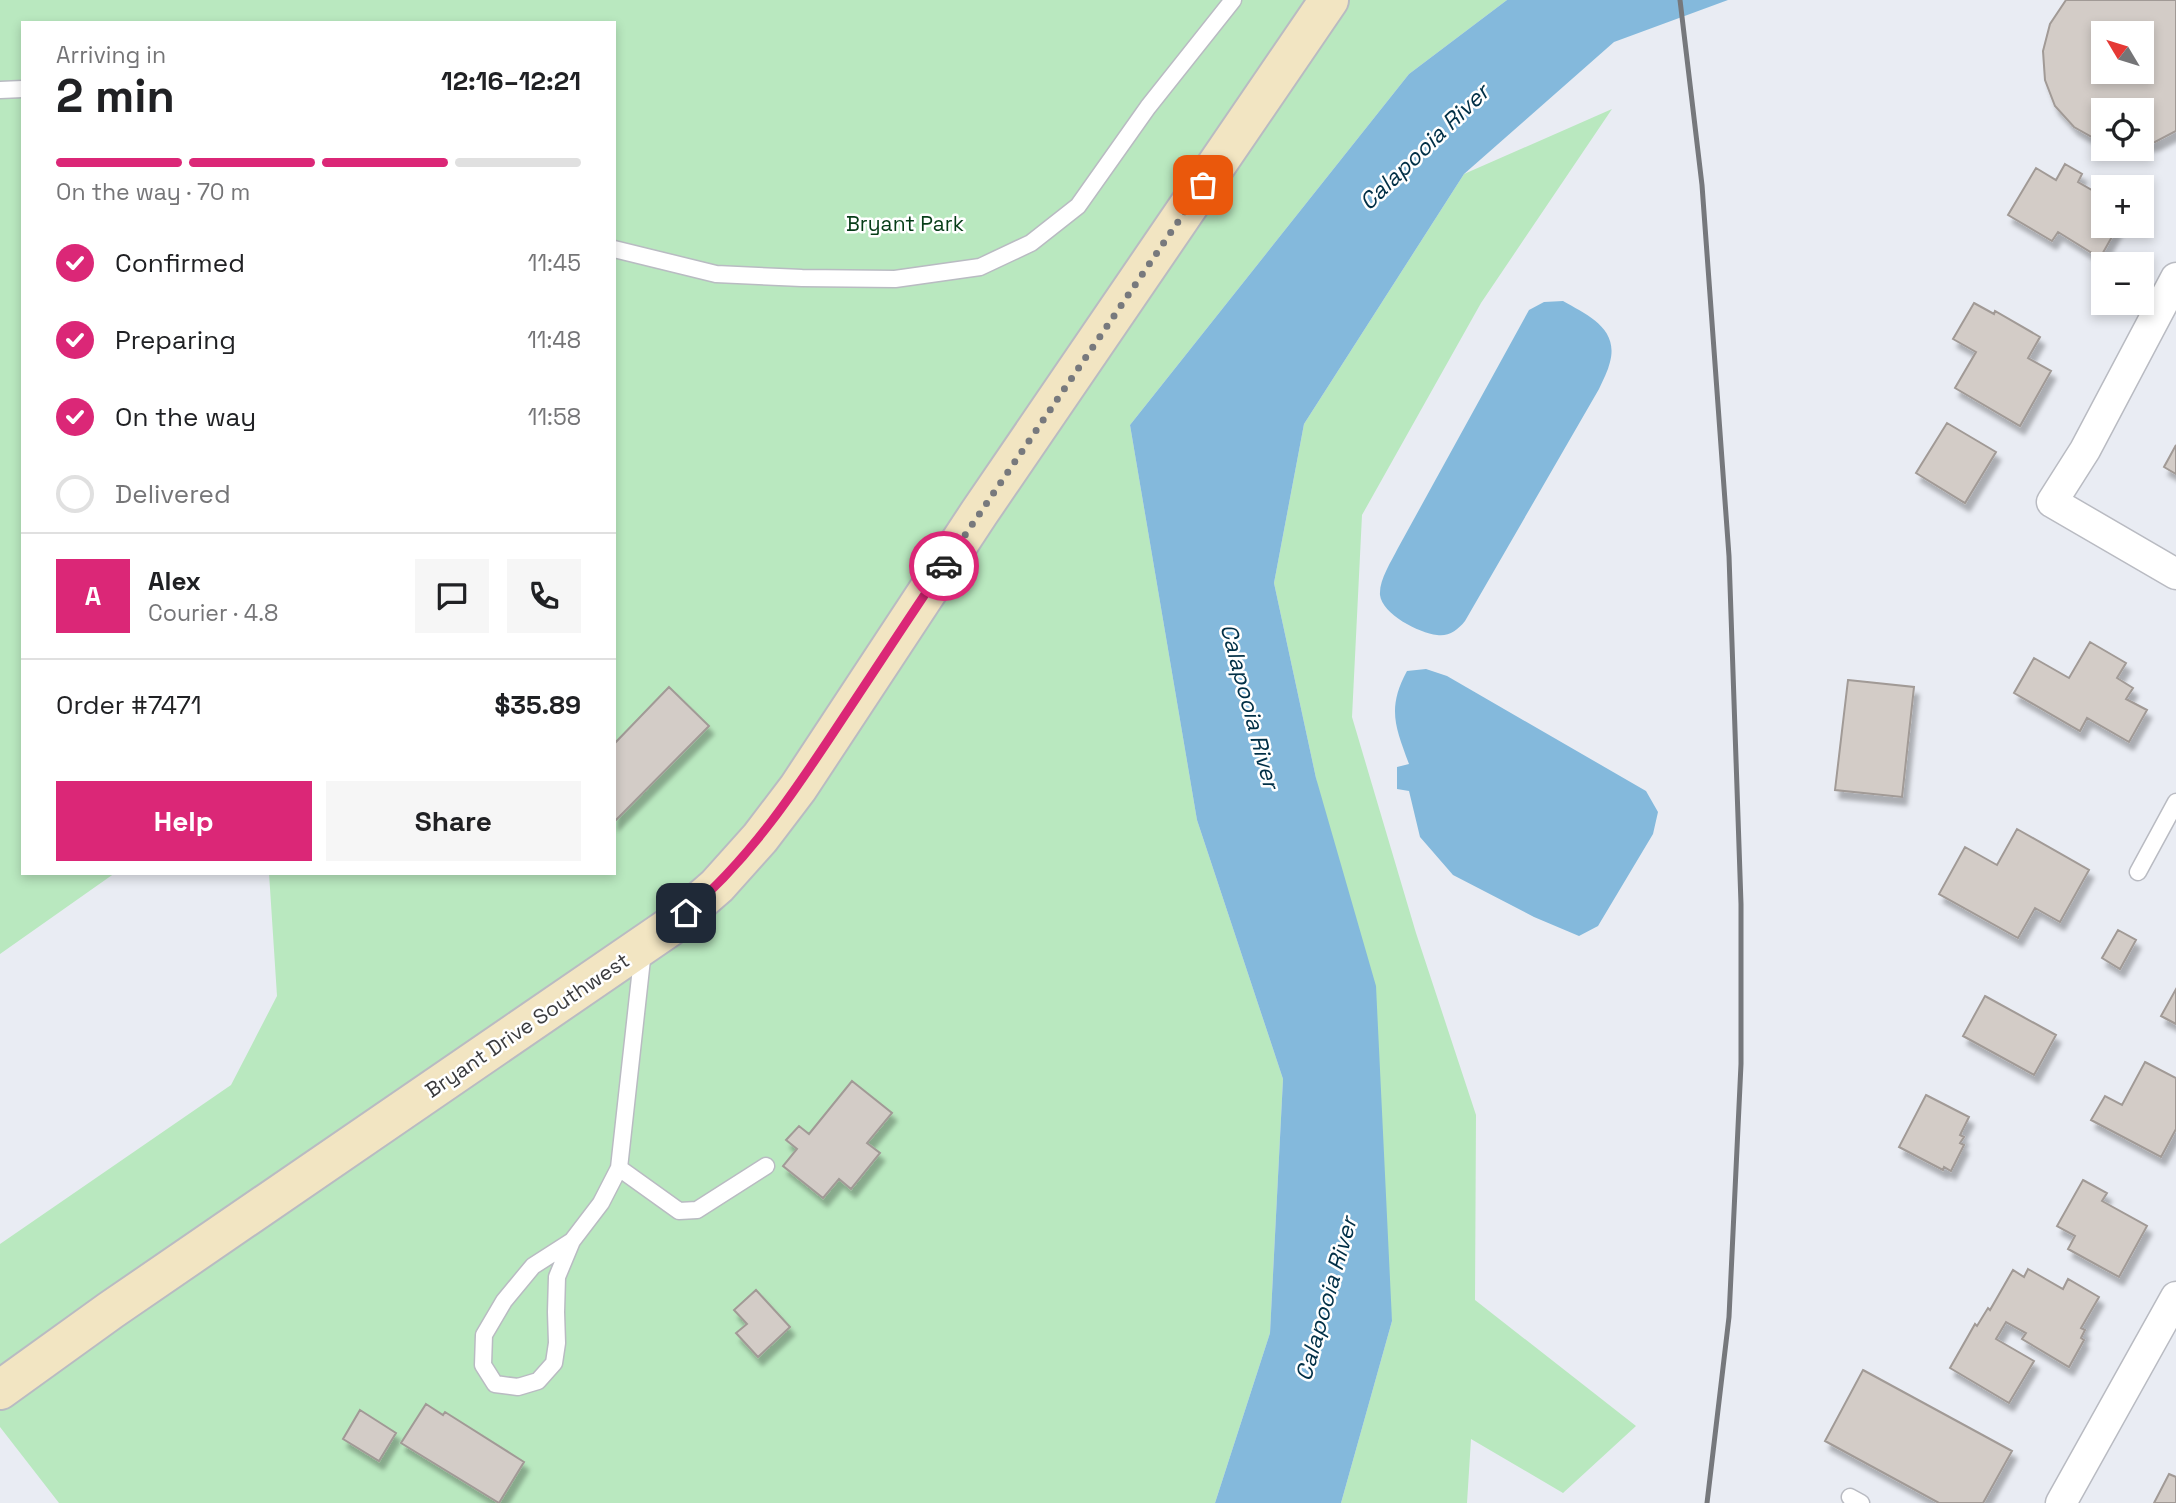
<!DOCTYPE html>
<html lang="en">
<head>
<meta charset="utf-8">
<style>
	:root { --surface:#fff; --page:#f6f6f6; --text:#202124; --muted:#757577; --line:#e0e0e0; --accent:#db2777 }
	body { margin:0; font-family:"Space Grotesk",sans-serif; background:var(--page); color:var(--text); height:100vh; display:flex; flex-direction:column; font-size:26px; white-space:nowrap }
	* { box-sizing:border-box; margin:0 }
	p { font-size:23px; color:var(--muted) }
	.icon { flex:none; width:38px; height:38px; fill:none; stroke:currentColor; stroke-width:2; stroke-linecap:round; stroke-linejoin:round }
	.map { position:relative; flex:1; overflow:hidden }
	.sheet { position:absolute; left:21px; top:21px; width:595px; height:854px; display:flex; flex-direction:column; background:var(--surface); border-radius:0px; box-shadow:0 4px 10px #0003 }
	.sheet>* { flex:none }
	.needle { width:46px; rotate:308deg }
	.tools { position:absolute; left:2091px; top:21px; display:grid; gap:14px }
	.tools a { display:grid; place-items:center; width:63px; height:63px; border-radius:0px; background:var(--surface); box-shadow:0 4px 10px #0003; font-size:35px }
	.pin { position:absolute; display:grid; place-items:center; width:60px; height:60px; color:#fff; margin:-30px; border-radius:14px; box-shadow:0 4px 10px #0006 }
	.courier { position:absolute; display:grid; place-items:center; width:70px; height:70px; margin:-35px; border:5px solid #db2777; border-radius:50%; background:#fff; color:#222; box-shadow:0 2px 9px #0007 }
	.head em { font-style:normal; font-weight:600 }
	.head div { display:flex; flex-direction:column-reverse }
	.head { display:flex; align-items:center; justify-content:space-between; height:119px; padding:0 35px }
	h1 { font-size:46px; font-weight:600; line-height:52px }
	.bar { display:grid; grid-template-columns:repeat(4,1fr); gap:10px 7px; align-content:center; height:84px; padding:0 35px }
	.bar i { height:9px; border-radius:5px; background:var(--line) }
	.bar .selected { background:var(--accent) }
	.bar p { grid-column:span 4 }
	.line { display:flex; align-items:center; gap:18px; padding:0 35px; border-top:2px solid var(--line) }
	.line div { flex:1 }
	.round { display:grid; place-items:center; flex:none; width:74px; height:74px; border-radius:0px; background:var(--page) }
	ol { padding:0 35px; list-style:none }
	li { display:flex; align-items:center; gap:21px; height:77px }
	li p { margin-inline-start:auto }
	li .icon { padding:7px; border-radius:50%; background:var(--accent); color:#fff; stroke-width:4 }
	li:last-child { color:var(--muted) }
	li i { width:38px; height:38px; border:4px solid var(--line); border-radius:50% }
	.button { display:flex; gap:14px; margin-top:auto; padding:14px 35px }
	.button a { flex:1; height:80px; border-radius:0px; background:var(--accent); color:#fff; font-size:28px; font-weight:600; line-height:80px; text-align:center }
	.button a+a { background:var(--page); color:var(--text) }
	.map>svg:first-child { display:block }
</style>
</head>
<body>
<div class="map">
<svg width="2176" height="1503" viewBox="0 0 2176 1503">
	<defs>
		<filter id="shadow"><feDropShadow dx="4.5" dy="8" stdDeviation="2" flood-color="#0004"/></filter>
	</defs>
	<rect width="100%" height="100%" fill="#e9ecf3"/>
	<path fill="#b9e8bf" d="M 0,0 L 1507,0 L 1409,74 L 1130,425 L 1197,820 L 1283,1079 L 1270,1333 L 1215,1503 L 59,1503 L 0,1427 L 0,1244 L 231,1085 L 277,996 L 269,873 L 614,873 L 614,23 L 23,23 L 23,873 L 115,873 L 0,954 Z
		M 1612,109 L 1481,303 L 1362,515 L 1352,717 L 1416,933 L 1476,1115 L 1475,1300 L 1636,1426 L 1563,1493 L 1471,1439 L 1467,1503 L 1341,1503 L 1392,1321 L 1316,778 L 1274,583 L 1304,424 L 1464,174 Z"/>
	<path fill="#84b9dc" d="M 1507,0 L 1728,0 L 1614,42 L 1464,174 L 1304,424 L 1274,583 L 1316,778 L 1376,986 L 1392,1321 L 1341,1503 L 1215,1503 L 1270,1333 L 1283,1079 L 1197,820 L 1130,425 L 1409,74 Z
		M 1563,301 C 1587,315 1619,328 1610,362 C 1608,371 1603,380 1599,389 L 1465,621 C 1458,630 1448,637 1437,635 C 1419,633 1382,614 1380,595 C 1379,580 1391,562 1398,548 L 1529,310 L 1544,302 Z
		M 1426,669 L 1447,676 L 1646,791 L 1658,812 L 1653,834 L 1598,926 L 1579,936 L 1534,917 L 1453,875 L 1420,837 L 1409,791 L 1397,789 L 1397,767 L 1409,764 C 1395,726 1387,708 1407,671 Z"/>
	<path fill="#d3ccc7" stroke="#a19a96" stroke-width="2" fill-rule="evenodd" filter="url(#shadow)" d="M 2066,0 L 2176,0 L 2176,131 L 2155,142 L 2142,144 L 2142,110 L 2104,110 L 2104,142 L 2099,141 L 2074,127 L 2055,106 L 2045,80 L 2043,51 L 2050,24 ZM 2104,33 L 2142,33 L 2142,72 L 2104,72 Z
		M 2065,164 L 2082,174 L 2078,182 L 2104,197 L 2104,226 L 2118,226 L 2100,258 L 2058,232 L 2052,241 L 2008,215 L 2036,168 L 2056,180 Z
		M 1974,303 L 1994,314 L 1995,311 L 2040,337 L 2028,358 L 2051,371 L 2020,426 L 1955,388 L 1976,352 L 1953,339 Z
		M 1947,423 L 1996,452 L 1965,503 L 1916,473 Z
		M 2176,445 L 2176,474 L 2164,467 Z
		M 2090,642 L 2126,663 L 2117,678 L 2133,688 L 2126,699 L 2147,710 L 2129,742 L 2087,718 L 2080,731 L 2014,693 L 2034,658 L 2069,678 Z
		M 1848,680 L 1914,687 L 1902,797 L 1835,790 Z
		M 669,687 L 709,726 L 614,822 L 614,744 Z
		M 2017,829 L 2089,870 L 2060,922 L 2035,908 L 2018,938 L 1939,894 L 1965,847 L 1997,865 Z
		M 2118,930 L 2136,940 L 2120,969 L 2102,958 Z
		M 2176,989 L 2176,1024 L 2161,1016 Z
		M 1985,996 L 2056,1035 L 2034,1075 L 1963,1036 Z
		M 2145,1062 L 2176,1078 L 2176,1129 L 2161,1157 L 2091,1120 L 2105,1096 L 2122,1105 Z
		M 852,1081 L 892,1113 L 867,1143 L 880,1153 L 851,1189 L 839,1179 L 823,1198 L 783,1166 L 797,1149 L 786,1140 L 799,1126 L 809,1134 Z
		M 1926,1095 L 1969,1117 L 1960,1135 L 1964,1137 L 1960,1143 L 1964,1145 L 1951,1171 L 1944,1167 L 1943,1170 L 1899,1147 Z
		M 2083,1180 L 2107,1193 L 2102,1201 L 2147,1226 L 2119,1277 L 2068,1249 L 2075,1236 L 2057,1226 Z
		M 2028,1269 L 2063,1289 L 2068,1279 L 2099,1297 L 2081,1328 L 2085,1330 L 2081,1338 L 2084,1340 L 2069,1367 L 2022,1339 L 2026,1333 L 2006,1322 L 1996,1339 L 2034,1361 L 2009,1403 L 1950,1368 L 1975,1324 L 1977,1326 L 1988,1308 L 1990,1310 L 2013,1270 L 2024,1277 Z
		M 756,1290 L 790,1327 L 758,1357 L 736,1333 L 747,1324 L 734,1310 Z
		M 1863,1370 L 2012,1451 L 1983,1503 L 1939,1503 L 1825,1441 Z
		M 426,1404 L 443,1415 L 445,1412 L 524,1462 L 499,1503 L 401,1443 Z
		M 360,1410 L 396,1433 L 379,1461 L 343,1439 Z
		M 2169,1474 L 2176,1477 L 2176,1503 L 2154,1503 Z"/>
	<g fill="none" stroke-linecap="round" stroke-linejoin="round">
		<g stroke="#b9bbc2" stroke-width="19">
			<path id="lane" d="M 0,90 L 23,89
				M 614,249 L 716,274 L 802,278 L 895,279 L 980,267 L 1031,243 L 1078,206 L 1148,107 L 1233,0
				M 2138,872 L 2176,802
				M 619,1168 L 679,1211 L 697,1210 L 766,1166
				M 572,1241 L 533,1266 L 504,1301 L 484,1335 L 483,1365 L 495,1384 L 518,1387 L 538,1381 L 554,1363 L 557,1343 L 556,1312 L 557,1277 L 572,1241 L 601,1203 L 619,1168 L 643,950
				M 1850,1497 L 1861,1503"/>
		</g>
		<g stroke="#b9bbc2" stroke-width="33">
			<path id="street" d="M 2176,278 L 2085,450 L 2052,502 L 2176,574
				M 2061,1503 L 2176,1297"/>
		</g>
		<g stroke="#b9bbc2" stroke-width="42">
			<path id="secondary" d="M 0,1390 L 111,1310 L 671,926 L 717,886 L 760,838 L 798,788 L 979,513 L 1329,0"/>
		</g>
		<use href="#lane" stroke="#fff" stroke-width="16"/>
		<use href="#street" stroke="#fff" stroke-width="30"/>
		<use href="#secondary" stroke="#f2e5c2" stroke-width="38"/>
		<path stroke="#76787c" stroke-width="5" d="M 1680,0 L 1702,185 L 1729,556 L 1741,904 L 1741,1064 L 1729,1317 L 1707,1503"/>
	</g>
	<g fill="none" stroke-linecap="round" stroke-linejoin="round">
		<path stroke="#77797d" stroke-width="7" stroke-dasharray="0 12.6" d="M 944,566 L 1203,185"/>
		<path stroke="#db2777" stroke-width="9" d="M 686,913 C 751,858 797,788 843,718 C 877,667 910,616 944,566"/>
	</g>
	<g text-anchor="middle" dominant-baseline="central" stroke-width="5" stroke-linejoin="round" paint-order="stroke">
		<g font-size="21" fill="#063d17" stroke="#fff">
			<text x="905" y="223">Bryant Park</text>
		</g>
		<g font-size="21" fill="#3a3b3e" stroke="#fff">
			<text transform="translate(527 1025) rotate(-34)">Bryant Drive Southwest</text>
		</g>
		<g font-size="23" font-style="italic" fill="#002f46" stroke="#fff">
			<text transform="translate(1424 147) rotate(-44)">Calapooia River</text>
			<text transform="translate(1250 706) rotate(75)">Calapooia River</text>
			<text transform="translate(1326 1299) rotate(-74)">Calapooia River</text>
		</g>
	</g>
</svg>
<div class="tools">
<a><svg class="needle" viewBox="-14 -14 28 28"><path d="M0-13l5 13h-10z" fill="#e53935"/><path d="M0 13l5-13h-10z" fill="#757577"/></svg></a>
<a><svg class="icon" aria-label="locate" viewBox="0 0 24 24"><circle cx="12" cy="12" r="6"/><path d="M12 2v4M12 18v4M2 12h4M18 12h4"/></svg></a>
<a>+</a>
<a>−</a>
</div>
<div class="pin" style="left:1203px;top:185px;background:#ea580c"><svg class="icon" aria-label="bag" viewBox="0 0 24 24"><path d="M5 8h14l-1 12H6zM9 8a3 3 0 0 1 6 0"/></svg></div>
<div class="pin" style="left:686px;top:913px;background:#1f2937"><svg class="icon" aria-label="home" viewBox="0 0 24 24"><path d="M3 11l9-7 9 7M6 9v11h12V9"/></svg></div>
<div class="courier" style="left:944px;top:566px"><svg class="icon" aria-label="car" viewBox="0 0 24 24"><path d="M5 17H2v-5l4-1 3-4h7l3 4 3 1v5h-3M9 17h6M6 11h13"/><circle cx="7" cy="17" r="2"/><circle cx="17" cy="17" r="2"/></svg></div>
<section class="sheet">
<div class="head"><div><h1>2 min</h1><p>Arriving in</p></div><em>12:16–12:21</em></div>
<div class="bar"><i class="selected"></i><i class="selected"></i><i class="selected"></i><i></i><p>On the way · 70 m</p></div>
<ol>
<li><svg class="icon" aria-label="check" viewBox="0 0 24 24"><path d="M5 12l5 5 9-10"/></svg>Confirmed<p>11:45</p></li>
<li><svg class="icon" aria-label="check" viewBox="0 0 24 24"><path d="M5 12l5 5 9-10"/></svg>Preparing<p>11:48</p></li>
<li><svg class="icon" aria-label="check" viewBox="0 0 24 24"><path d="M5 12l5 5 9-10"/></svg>On the way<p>11:58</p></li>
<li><i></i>Delivered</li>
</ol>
<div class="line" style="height:126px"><b class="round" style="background:var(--accent);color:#fff">A</b><div><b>Alex</b><p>Courier · 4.8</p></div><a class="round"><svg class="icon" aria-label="chat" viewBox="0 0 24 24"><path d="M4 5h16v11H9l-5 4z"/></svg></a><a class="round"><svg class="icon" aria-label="phone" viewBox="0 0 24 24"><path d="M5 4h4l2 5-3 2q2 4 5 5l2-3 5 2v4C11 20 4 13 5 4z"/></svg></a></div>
<div class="line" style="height:91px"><div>Order #7471</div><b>$35.89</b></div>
<div class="button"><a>Help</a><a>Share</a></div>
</section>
</div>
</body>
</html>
